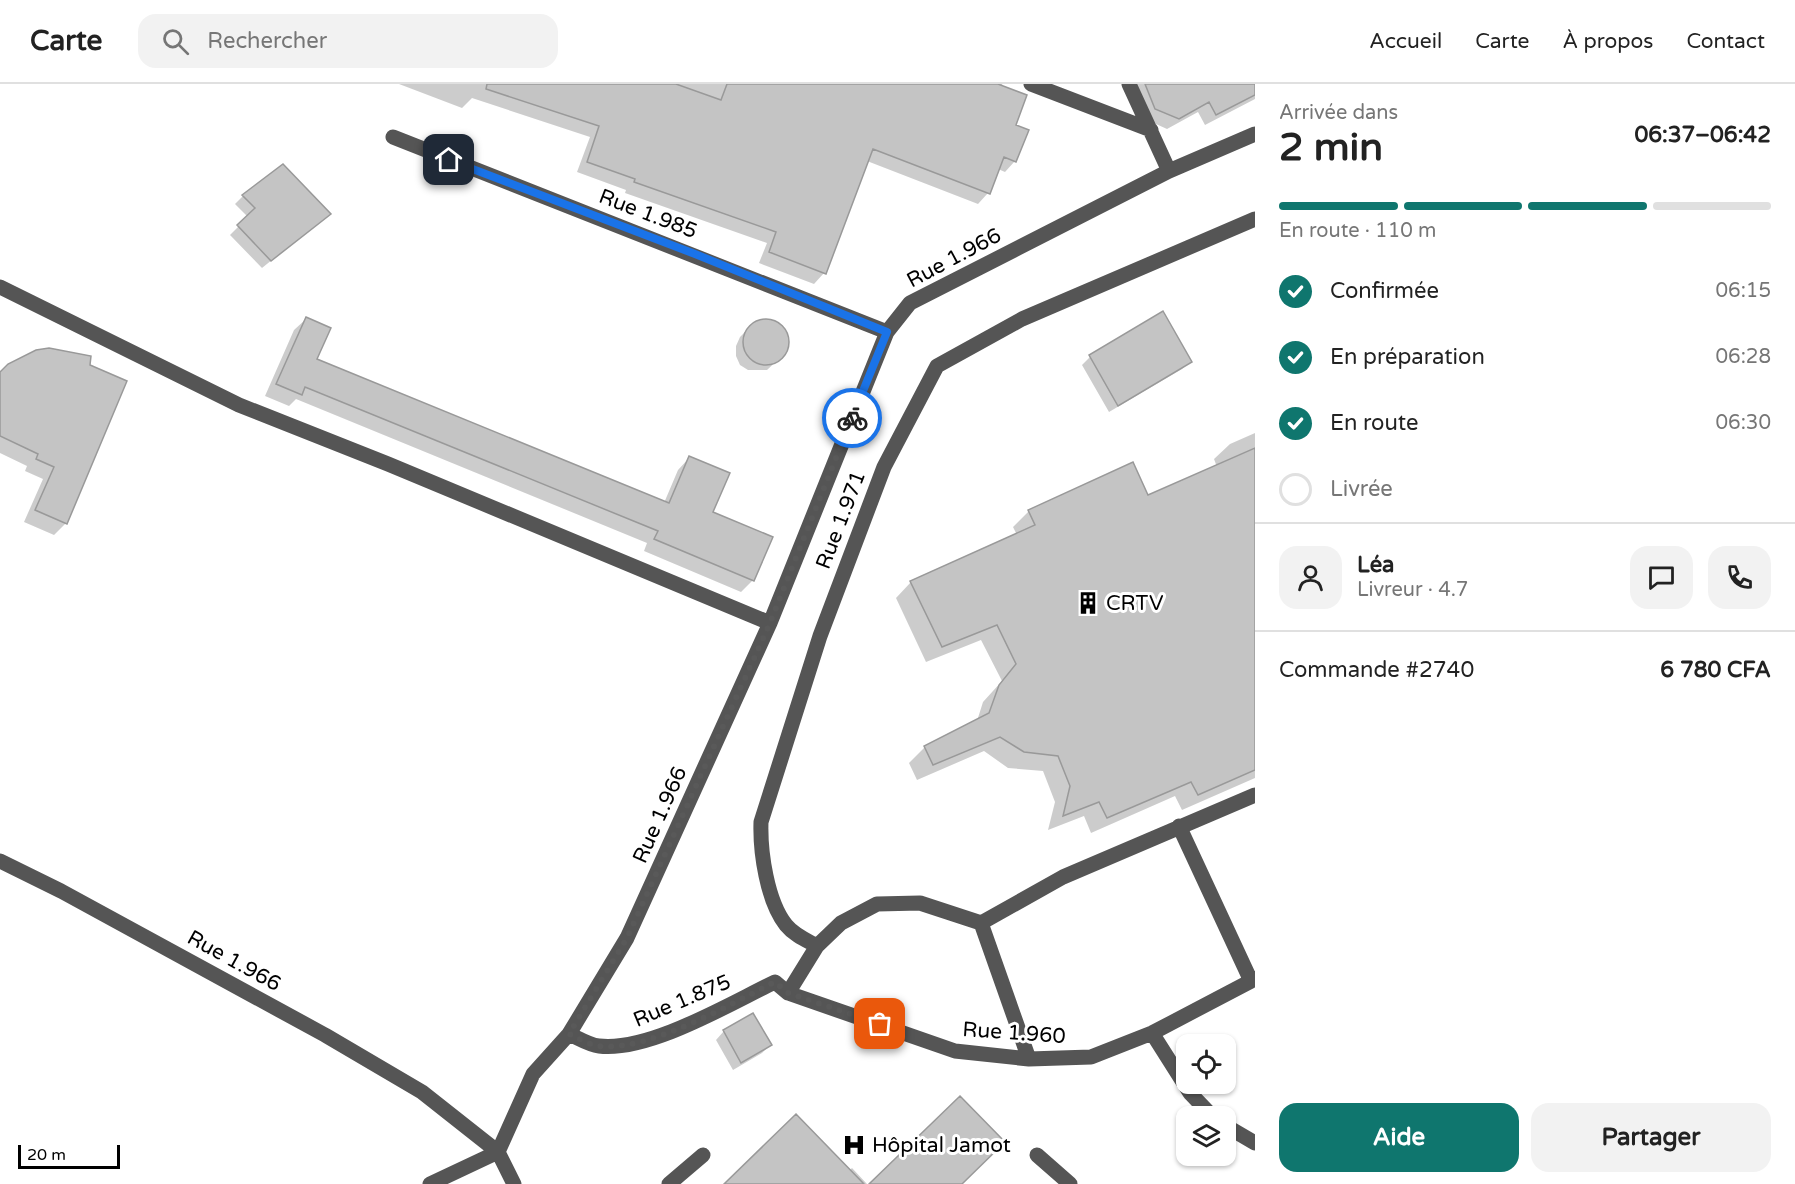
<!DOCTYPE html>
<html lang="fr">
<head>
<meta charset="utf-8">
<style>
	:root { --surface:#fff; --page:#f2f2f2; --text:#222; --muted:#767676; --line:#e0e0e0; --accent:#0f766e }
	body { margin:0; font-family:"Varela Round",sans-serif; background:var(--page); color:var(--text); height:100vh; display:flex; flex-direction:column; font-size:22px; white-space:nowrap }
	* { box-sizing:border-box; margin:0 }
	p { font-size:20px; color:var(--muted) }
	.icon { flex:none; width:33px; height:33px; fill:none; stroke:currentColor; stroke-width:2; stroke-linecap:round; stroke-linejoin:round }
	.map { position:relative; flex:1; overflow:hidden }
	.details { display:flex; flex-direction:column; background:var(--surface); width:540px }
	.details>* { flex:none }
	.fabs { position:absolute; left:1176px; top:950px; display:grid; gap:12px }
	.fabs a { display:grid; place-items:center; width:60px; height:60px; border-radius:12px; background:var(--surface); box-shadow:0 2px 4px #0004; font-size:30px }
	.scale { position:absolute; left:18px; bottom:15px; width:102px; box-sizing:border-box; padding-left:6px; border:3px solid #000; border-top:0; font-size:16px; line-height:21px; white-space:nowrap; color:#000; -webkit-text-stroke:4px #fff; paint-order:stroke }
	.pin { position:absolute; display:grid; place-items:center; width:51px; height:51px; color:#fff; margin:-26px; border-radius:12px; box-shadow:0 3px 9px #0006 }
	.courier { position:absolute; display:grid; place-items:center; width:60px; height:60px; margin:-30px; border:4px solid #1a73e8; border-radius:50%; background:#fff; color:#222; box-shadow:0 2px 8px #0007 }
	.summary em { font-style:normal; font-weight:700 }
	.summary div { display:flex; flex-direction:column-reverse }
	.summary { display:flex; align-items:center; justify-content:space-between; height:102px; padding:0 24px }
	h1 { font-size:39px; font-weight:700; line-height:45px }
	.bar { display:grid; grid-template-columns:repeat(4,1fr); gap:9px 6px; align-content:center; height:72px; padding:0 24px }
	.bar i { height:8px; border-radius:4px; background:var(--line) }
	.bar .active { background:var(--accent) }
	.bar p { grid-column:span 4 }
	.line { display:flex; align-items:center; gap:15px; padding:0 24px; border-top:2px solid var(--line) }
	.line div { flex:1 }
	.round { display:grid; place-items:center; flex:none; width:63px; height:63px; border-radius:18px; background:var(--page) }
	ol { padding:0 24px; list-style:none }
	li { display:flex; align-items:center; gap:18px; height:66px }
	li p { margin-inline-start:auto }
	li .icon { padding:6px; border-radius:50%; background:var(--accent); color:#fff; stroke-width:4 }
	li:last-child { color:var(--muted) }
	li i { width:33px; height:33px; border:3px solid var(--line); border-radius:50% }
	.action { display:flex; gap:12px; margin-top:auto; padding:12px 24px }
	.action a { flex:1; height:69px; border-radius:18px; background:var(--accent); color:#fff; font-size:24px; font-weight:700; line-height:69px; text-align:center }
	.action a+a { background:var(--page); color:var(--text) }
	header { display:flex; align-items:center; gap:36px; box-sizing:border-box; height:84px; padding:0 30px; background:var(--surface); border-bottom:2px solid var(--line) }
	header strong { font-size:28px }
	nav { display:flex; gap:33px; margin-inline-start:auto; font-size:21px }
	.search { width:420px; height:54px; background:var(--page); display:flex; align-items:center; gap:15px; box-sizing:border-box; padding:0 21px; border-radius:18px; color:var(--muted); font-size:22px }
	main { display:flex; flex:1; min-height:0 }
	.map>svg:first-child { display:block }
</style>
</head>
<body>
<header>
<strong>Carte</strong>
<div class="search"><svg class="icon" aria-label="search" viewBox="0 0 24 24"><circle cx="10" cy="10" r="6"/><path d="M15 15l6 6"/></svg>Rechercher</div>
<nav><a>Accueil</a><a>Carte</a><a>À propos</a><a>Contact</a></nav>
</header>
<main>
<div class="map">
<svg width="1255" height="1100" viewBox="0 0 1255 1100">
	<rect width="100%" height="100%" fill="#fff"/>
	<path fill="#0003" d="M 399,0 L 1002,0 L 1014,42 L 1015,77 L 1005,88 L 998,85 L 988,109 L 978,120 L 867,77 L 824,189 L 814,200 L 759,179 L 767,159 L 625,109 L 626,106 L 577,88 L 590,53 L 472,14 L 462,24 Z
		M 1129,0 L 1255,0 L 1255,15 L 1205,41 L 1198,28 L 1167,45 L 1145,35 Z
		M 243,112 L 329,130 L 262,184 L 230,151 L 248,133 L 235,120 Z
		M 1162,229 L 1190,277 L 1182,285 L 1109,328 L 1082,281 L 1090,273 Z
		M 306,235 L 315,276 L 664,419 L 678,386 L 689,374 L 711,429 L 753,496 L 741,508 L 644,467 L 647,459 L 296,315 L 289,322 L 265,312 L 294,246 Z
		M 765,236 L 775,238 L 783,244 L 787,262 L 783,271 L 767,286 L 748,286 L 740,281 L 736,272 L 736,262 L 740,253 L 748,245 Z
		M 36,267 L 66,439 L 54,451 L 24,438 L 43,395 L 25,387 L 27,382 L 0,369 L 0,290 Z
		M 1255,349 L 1255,694 L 1182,726 L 1175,712 L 1091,749 L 1084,732 L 1048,746 L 1055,718 L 1043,687 L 1008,684 L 984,667 L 917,696 L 909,679 L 925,663 L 977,637 L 983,618 L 1002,597 L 981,556 L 926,578 L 896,514 L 911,498 L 1017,451 L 1013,443 L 1029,427 L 1148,413 L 1217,383 L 1214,375 L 1230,360 Z
		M 753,931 L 770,961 L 762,969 L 733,986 L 716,956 L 724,947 Z
		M 852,1084 L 867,1100 L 726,1100 L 849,1087 Z"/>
	<path fill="#c4c4c4" stroke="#999" stroke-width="1.5" d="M 487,0 L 676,0 L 721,16 L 727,0 L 998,0 L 1027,11 L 1016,41 L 1029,46 L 1016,78 L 1004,73 L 990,110 L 873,65 L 826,190 L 769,168 L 776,148 L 634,98 L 635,95 L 587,78 L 599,42 L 486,5 Z
		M 1145,0 L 1255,0 L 1255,11 L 1216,31 L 1209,18 L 1179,35 L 1155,25 Z
		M 283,80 L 331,130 L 271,177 L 237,141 L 255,124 L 242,111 Z
		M 1163,227 L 1192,278 L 1118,322 L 1089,271 Z
		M 306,233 L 331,244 L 317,275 L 669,419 L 689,372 L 730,389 L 713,428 L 773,453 L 754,497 L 654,455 L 658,447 L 305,303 L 302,311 L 276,300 Z
		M743 258a23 23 0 1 1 46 0a23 23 0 1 1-46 0Z
		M 49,264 L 91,272 L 90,281 L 127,297 L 67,440 L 35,426 L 54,383 L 36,375 L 38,370 L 0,352 L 0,288 L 8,280 L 36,266 Z
		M 1255,364 L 1255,686 L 1198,711 L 1191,698 L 1107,734 L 1099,718 L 1063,732 L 1070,702 L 1058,672 L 1024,668 L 1000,653 L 933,681 L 924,662 L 989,629 L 999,601 L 1016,580 L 997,541 L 942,563 L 910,497 L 1035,441 L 1028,426 L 1133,378 L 1148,411 Z
		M 753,929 L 772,961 L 741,979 L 723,946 Z
		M 960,1012 L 1005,1058 L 962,1100 L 869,1100 Z
		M 796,1030 L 864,1100 L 724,1100 Z"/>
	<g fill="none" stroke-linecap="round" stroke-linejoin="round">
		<path stroke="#555" stroke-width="15" d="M 1031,0 L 1151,46
			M 1129,0 L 1169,87
			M 393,53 L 887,248
			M 0,203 L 239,321 L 388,380 L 770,539
			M 1179,742 L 1251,897
			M 0,777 L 61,807 L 325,951 L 422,1008 L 498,1068 L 514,1100
			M 981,839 L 1029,975
			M 817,862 C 806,856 794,851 786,841 C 767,817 760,768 761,738 L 820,552 L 884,383 L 937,282 L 1022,235 L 1255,135
			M 788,909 L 817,862 L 841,839 L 877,820 L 920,819 L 981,839 L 1063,793 L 1255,711
			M 1152,949 L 1190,1009 L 1212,1032
			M 569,950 C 578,954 589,961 599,962 C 649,968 729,920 775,898 L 788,909 L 955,967 L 1029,975 L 1091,973 L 1152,949 L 1255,895
			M 1226,1042 L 1255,1059
			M 498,1068 L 533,990 L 569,950 L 627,854 L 770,539 L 887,248 L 910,219 L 1169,87 L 1255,50
			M 1037,1071 L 1070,1100
			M 430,1100 L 498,1068
			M 669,1100 L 703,1071"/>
	</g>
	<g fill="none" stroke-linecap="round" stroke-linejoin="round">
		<path stroke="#595959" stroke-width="6" stroke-dasharray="0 10.8" d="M 852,334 L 770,539 L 627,854 L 569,950 C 578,954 589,961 599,962 C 649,968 730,920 775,898 L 788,909 L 880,940"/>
		<path stroke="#1a73e8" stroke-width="8" d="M 449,76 L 695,170 L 887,248 L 852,334"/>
	</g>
	<defs>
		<g id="building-bare" transform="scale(1.8)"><path d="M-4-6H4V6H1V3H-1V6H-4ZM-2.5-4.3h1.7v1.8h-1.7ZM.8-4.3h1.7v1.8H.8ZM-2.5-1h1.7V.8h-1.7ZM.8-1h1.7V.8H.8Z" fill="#000" stroke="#fff" stroke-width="2.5" paint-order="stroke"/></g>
		<g id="hospital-bare" transform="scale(1.8)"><path d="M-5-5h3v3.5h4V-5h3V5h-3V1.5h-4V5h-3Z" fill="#000" stroke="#fff" stroke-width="2.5" paint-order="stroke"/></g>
	</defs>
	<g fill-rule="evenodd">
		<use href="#building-bare" x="1088" y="519"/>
		<use href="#hospital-bare" x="854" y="1061"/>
	</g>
	<g text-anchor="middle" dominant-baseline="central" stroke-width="6" stroke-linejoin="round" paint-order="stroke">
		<g font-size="21" fill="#000" stroke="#fff">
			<text transform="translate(648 130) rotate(21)">Rue 1.985</text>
			<text transform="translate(954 174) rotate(-28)">Rue 1.966</text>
			<text transform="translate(841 436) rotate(-69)">Rue 1.971</text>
			<text transform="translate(660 731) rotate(-66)">Rue 1.966</text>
			<text transform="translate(234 877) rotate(29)">Rue 1.966</text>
			<text transform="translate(682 917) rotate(-23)">Rue 1.875</text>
			<text transform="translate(1014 949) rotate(4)">Rue 1.960</text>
		</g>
		<g font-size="21" fill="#000" stroke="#fff" text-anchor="start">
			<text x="1106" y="519">CRTV</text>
			<text x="872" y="1061">Hôpital Jamot</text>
		</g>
	</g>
</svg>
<div class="fabs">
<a><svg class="icon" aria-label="locate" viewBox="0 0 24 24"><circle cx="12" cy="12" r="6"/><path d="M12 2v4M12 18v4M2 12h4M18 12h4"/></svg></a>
<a><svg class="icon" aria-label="layers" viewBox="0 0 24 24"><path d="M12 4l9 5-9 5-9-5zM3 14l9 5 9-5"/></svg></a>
</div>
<div class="scale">20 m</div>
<div class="pin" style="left:880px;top:940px;background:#ea580c"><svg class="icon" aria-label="bag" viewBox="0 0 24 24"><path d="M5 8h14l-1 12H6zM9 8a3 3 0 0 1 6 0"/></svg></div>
<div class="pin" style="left:449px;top:76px;background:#1f2937"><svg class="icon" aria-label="home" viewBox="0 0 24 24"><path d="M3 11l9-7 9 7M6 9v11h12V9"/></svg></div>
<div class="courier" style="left:852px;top:334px"><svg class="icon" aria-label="bike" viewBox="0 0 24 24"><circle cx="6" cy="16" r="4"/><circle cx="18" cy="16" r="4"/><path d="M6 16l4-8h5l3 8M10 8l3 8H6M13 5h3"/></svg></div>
</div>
<section class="details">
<div class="summary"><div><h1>2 min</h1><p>Arrivée dans</p></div><em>06:37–06:42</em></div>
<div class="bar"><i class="active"></i><i class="active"></i><i class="active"></i><i></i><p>En route · 110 m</p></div>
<ol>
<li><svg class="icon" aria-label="check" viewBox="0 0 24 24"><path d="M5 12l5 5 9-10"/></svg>Confirmée<p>06:15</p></li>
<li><svg class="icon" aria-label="check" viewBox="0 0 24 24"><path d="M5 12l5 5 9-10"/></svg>En préparation<p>06:28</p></li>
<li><svg class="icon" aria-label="check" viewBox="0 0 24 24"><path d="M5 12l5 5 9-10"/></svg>En route<p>06:30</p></li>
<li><i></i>Livrée</li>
</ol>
<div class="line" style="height:108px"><a class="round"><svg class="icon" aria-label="person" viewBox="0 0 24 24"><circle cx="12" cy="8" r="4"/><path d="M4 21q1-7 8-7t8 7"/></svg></a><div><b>Léa</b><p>Livreur · 4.7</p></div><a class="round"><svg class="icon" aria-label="chat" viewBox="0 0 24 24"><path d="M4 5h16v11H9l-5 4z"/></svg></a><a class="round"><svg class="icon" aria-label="phone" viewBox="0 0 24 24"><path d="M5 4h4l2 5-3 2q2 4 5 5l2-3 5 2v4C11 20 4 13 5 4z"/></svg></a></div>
<div class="line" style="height:78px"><div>Commande #2740</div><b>6 780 CFA</b></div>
<div class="action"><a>Aide</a><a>Partager</a></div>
</section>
</main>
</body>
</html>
